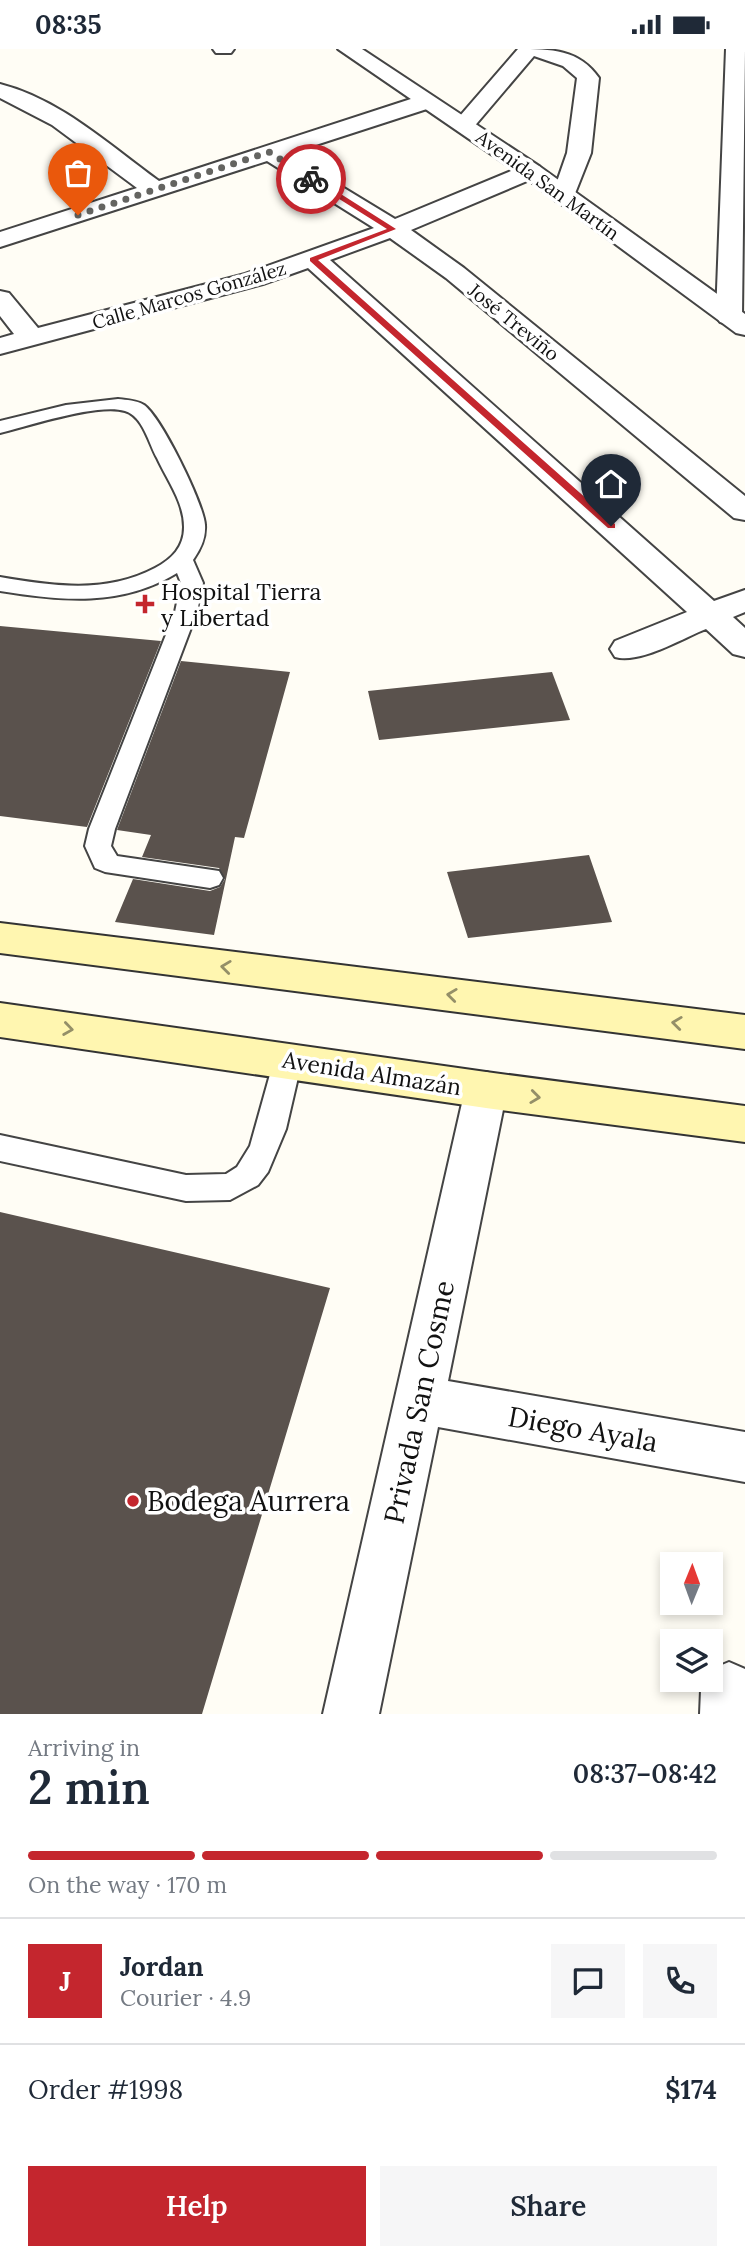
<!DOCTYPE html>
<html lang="en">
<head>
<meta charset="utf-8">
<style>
	:root { --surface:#fff; --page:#f6f6f7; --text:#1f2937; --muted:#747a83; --line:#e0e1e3; --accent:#c4262e }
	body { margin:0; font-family:Lora,serif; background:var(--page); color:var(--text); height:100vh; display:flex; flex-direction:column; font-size:26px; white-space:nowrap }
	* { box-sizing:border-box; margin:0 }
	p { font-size:23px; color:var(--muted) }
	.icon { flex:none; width:38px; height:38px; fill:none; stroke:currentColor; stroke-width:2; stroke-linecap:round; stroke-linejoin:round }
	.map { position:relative; height:1665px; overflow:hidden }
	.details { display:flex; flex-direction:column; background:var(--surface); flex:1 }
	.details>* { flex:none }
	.needle { width:46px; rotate:1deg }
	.controls { position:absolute; left:660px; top:1503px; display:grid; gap:14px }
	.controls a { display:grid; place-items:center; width:63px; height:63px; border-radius:0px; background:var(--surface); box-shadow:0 4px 10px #0003; font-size:35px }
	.pin { position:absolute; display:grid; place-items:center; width:60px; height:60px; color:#fff; margin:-72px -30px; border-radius:50% 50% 50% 0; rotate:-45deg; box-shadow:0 0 7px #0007 }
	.pin .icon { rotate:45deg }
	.courier { position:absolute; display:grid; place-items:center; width:70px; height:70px; margin:-35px; border:5px solid #c4262e; border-radius:50%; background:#fff; color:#222; box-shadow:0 2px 9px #0007 }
	.headline em { font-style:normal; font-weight:600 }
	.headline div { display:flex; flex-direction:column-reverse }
	.headline { display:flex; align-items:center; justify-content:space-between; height:119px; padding:0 28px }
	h1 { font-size:46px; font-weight:600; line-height:52px }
	.bar { display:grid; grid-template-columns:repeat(4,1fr); gap:10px 7px; align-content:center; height:84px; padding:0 28px }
	.bar i { height:9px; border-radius:5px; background:var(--line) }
	.bar .active { background:var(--accent) }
	.bar p { grid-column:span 4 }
	.line { display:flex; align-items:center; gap:18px; padding:0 28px; border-top:2px solid var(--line) }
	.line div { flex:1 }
	.round { display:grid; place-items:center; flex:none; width:74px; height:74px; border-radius:0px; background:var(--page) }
	.action { display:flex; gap:14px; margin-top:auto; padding:14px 28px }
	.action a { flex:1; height:80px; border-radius:0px; background:var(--accent); color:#fff; font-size:28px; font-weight:600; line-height:80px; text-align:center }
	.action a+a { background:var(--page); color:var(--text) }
	.status { display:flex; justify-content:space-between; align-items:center; height:49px; padding:0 35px; background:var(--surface); direction:ltr }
	.status svg { height:19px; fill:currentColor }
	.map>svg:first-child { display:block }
</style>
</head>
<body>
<div class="status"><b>08:35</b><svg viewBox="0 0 49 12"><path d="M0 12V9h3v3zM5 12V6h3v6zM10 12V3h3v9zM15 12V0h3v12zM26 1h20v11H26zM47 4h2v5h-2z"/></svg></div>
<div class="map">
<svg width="745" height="1665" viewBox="0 0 745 1665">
	<rect width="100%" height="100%" fill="#fffdf5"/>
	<path fill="#5a524d" d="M 0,577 L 161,592 L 87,778 L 0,767 Z
		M 181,612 L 290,623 L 244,789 L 235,788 L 214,886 L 115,873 L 133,830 L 210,842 L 220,838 L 225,830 L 219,819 L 142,808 L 151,786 L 117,781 Z
		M 552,623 L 570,671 L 379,691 L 368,642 Z
		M 589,806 L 612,873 L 468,889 L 447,823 Z
		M 0,1163 L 330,1239 L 202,1665 L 0,1665 Z"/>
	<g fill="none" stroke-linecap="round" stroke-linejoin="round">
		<g stroke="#444" stroke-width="4">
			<path id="service" d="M 118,350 C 127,351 136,351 144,356 C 161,368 204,455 205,476 C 206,490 200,501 193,511 L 203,534 L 197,563 L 115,780 L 111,797 L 117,807 L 219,822 L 223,829 L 219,836 L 210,839 L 105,823 L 95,819 L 85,797 L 89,780 L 175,563 L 181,534 L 177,524 C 121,558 62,552 0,542 L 0,528 C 53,537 106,545 155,519 C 172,510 184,498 184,478 C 184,453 167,431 157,409 C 149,395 143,367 125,362 C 97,354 29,377 0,384 L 0,372 L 66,356 Z
				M 288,999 L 298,1003 L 302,1011 L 286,1080 L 268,1123 L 258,1136 L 230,1151 L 186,1152 L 0,1112 L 0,1086 L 186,1126 L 226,1125 L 237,1118 L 250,1097 L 274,1011 L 278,1003 Z"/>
		</g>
		<g stroke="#444" stroke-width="4">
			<path id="minor" d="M 213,0 L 234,0 L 231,4 L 216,4 Z
				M 518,0 C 551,0 579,0 599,29 L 591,104 L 572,152 L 564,154 L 556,152 L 552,147 L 567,104 L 577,29 L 563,17 L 534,7 L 472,80 L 456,80 L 453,75 Z
				M 726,0 L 745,0 L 742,267 L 738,273 L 729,275 L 720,273 L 716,267 Z
				M 0,35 C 60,50 109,96 159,132 L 417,48 L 433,48 L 436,53 L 433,58 L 288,105 L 395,170 L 523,117 L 539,117 L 543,122 L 539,127 L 411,181 L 464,219 L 745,447 L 745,471 L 734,469 L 446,229 L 390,189 L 330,211 L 714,552 L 745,541 L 745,563 L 733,568 L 745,579 L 745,608 L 733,605 L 706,580 C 681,590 640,615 615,608 L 610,600 L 615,592 L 687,563 L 308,219 L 263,235 L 0,305 L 0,289 L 14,285 L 0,267 L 0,242 L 9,244 L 38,279 L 245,225 L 374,179 L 267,112 L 0,198 L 0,183 L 137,139 L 52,76 L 0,49 Z
				M 486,1023 L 501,1028 L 507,1041 L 448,1332 L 745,1383 L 745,1433 L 438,1378 L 379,1665 L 323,1665 L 465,1041 L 471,1028 Z
				M 729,1613 L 745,1620 L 745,1665 L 700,1665 L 701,1641 L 705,1631 L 710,1631 L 710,1621 Z"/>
		</g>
		<g stroke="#444" stroke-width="4">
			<path id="tertiary" d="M 338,0 L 362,0 L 539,117 L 745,265 L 745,286 L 736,284 L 523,127 Z"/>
		</g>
		<g stroke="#333" stroke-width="4">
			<path id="secondary" d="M 0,874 L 745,966 L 745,1000 L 0,904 Z
				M 0,954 L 486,1023 L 745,1057 L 745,1093 L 486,1059 L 0,988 Z"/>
		</g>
		<use href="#service" fill="#fff" fill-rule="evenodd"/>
		<use href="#minor" fill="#fff" fill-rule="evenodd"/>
		<use href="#tertiary" fill="#fff" fill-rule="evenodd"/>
		<use href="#secondary" fill="#fff6b0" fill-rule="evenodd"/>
	</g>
	<defs><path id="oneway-chevron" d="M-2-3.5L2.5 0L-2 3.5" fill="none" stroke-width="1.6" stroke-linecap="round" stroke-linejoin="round" transform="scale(1.75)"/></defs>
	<g stroke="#948f68">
		<use href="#oneway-chevron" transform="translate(226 918) rotate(-173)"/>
		<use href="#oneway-chevron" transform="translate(452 946) rotate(-173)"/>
		<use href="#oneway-chevron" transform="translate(677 974) rotate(-173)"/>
		<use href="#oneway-chevron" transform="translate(68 980) rotate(8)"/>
		<use href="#oneway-chevron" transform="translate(535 1048) rotate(7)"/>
	</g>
	<path fill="#c4262e" d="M 309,128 L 314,128 L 396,180 L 318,211 L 615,475 L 615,479 L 608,479 L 310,212 L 310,209 L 387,180 L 309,131 Z"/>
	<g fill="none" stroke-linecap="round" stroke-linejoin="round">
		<path stroke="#646461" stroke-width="7" stroke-dasharray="0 12.6" d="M 78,166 L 269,103 L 311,130"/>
	</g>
	<g fill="#c4262e" stroke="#fff" stroke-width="2.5">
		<path d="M141.5 544.5h7v7h7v7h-7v7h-7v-7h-7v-7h7z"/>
		<circle cx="133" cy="1452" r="7"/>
	</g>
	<g text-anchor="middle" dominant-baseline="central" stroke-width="7" stroke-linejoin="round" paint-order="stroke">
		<g font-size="19" fill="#111" stroke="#fff">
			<text transform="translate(548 136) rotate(36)">Avenida San Martín</text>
			<text transform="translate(189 246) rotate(-16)">Calle Marcos González</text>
			<text transform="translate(514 273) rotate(39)">José Treviño</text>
		</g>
		<g font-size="23" fill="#111" stroke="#fff" text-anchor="start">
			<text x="161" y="542">Hospital Tierra<tspan x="161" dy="26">y Libertad</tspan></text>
		</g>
		<g font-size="23" fill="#111" stroke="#fff">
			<text transform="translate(372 1024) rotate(9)">Avenida Almazán</text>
		</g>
		<g font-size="28" fill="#111" stroke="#fff">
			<text transform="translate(419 1353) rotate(-78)">Privada San Cosme</text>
			<text transform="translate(583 1380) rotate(10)">Diego Ayala</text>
		</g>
		<g font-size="28" fill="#111" stroke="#fff" text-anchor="start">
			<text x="147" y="1452">Bodega Aurrera</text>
		</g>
	</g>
</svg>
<div class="controls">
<a><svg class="needle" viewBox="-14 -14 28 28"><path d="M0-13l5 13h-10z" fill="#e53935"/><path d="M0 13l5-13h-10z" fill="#747a83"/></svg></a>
<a><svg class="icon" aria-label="layers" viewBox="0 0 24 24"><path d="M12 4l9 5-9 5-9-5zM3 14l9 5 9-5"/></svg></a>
</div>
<div class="pin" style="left:78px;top:166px;background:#ea580c"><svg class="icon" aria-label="bag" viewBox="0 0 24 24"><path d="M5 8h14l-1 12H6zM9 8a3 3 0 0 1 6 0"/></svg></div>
<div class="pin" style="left:611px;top:477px;background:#1f2937"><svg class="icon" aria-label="home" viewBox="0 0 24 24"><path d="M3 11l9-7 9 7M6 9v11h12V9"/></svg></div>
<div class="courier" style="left:311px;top:130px"><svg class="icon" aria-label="bike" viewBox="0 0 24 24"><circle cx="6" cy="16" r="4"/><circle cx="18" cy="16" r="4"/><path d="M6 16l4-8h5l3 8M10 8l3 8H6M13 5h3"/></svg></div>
</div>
<section class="details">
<div class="headline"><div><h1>2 min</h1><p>Arriving in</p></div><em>08:37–08:42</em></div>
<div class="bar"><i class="active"></i><i class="active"></i><i class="active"></i><i></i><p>On the way · 170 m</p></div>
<div class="line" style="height:126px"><b class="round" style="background:var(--accent);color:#fff">J</b><div><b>Jordan</b><p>Courier · 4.9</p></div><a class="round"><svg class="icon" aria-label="chat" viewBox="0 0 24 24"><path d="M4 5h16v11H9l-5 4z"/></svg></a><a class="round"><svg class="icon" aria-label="phone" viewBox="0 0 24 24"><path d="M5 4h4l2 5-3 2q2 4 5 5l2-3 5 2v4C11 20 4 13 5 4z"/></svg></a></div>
<div class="line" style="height:91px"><div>Order #1998</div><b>$174</b></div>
<div class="action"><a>Help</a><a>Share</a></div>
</section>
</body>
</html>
